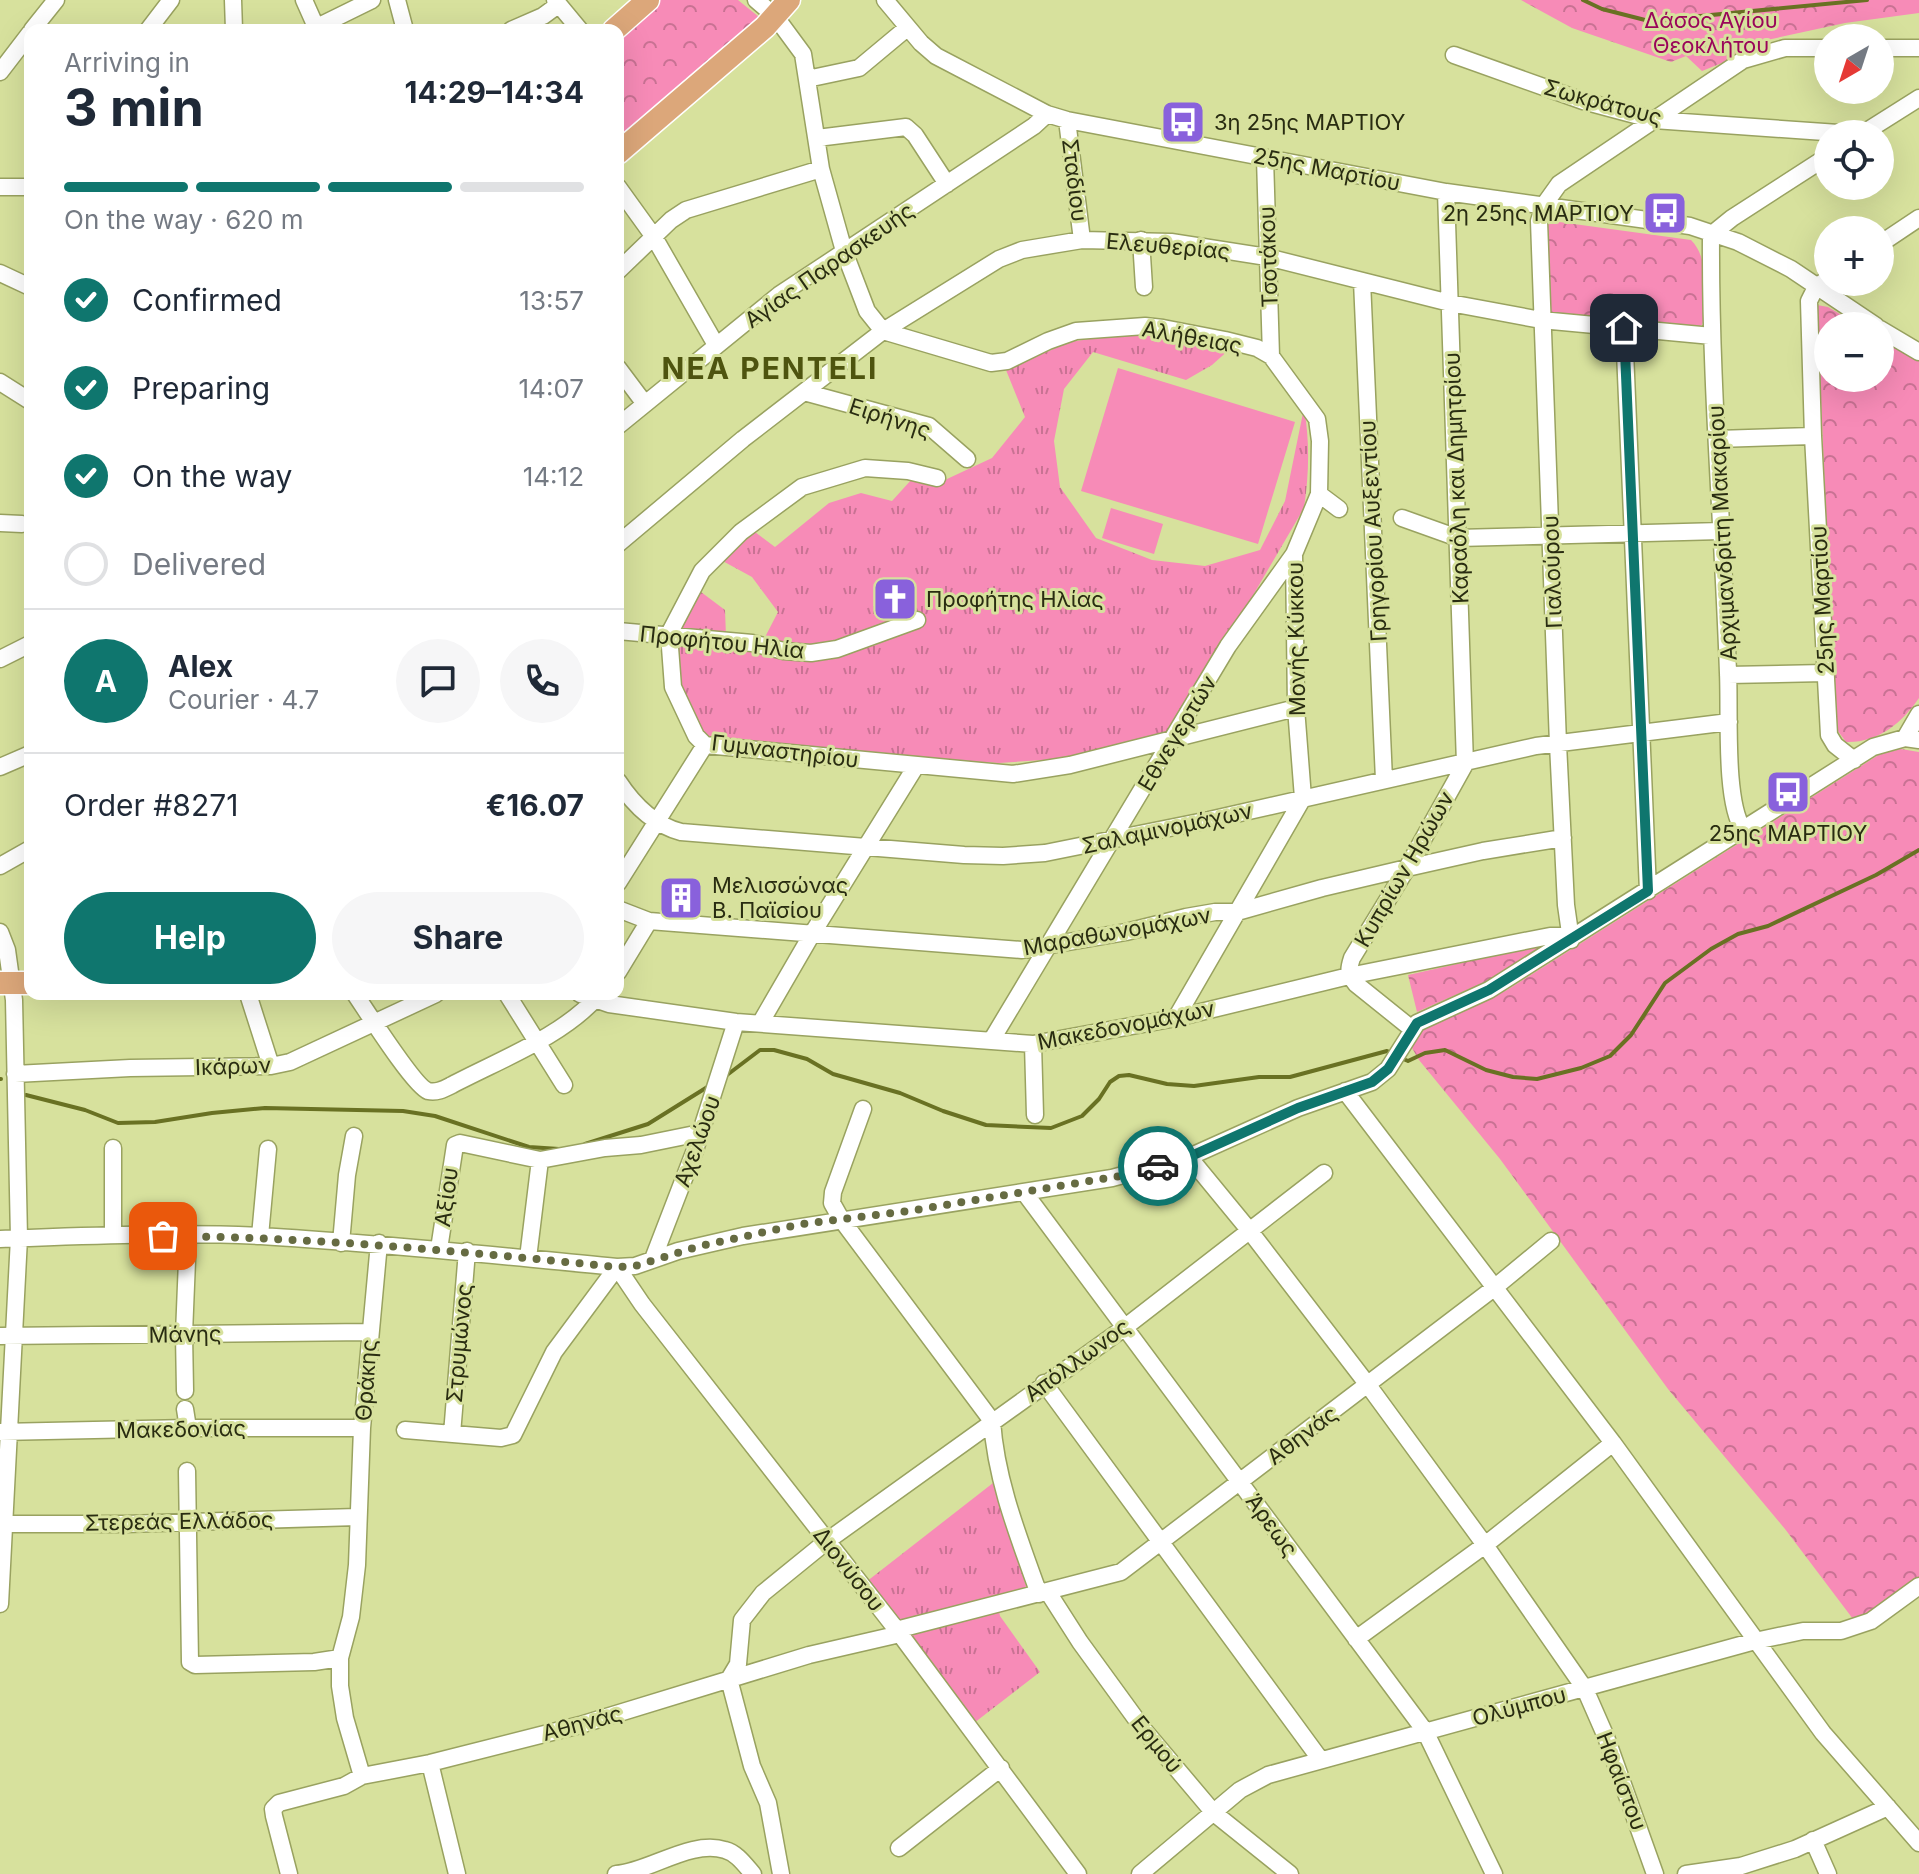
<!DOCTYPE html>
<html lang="en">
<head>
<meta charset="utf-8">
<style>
	:root { --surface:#fff; --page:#f6f6f7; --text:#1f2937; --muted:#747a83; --line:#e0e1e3; --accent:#0f766e }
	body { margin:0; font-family:Inter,sans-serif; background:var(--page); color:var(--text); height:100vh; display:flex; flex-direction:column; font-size:30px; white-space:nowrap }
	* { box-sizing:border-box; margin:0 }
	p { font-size:26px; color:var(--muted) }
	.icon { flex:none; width:44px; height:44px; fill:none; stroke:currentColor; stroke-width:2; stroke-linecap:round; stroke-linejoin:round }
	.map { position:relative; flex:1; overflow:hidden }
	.drawer { position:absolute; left:24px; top:24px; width:600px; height:976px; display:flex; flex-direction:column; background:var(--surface); border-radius:16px; box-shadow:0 8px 32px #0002 }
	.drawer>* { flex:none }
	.needle { width:52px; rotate:219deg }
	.controls { position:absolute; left:1814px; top:24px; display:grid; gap:16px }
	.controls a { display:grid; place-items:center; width:80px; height:80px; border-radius:50%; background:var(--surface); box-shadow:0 8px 32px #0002; font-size:40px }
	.pin { position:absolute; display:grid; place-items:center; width:68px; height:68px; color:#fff; margin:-34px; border-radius:16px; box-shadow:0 4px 12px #0006 }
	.courier { position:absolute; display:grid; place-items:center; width:80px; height:80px; margin:-40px; border:6px solid #0f766e; border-radius:50%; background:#fff; color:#222; box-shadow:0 2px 10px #0007 }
	.overview em { font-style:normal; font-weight:700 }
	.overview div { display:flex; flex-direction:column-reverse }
	.overview { display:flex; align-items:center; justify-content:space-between; height:136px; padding:0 40px }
	h1 { font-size:52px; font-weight:700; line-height:60px }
	.bar { display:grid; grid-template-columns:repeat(4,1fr); gap:12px 8px; align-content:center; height:96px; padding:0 40px }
	.bar i { height:10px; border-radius:6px; background:var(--line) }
	.bar .current { background:var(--accent) }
	.bar p { grid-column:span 4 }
	.line { display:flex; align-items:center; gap:20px; padding:0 40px; border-top:2px solid var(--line) }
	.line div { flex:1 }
	.round { display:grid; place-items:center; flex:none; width:84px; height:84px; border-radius:42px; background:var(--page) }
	ol { padding:0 40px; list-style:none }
	li { display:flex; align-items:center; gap:24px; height:88px }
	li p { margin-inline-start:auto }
	li .icon { padding:8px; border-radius:50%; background:var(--accent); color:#fff; stroke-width:4 }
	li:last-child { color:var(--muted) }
	li i { width:44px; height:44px; border:4px solid var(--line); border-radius:50% }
	.action { display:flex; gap:16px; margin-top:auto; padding:16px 40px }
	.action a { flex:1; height:92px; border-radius:48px; background:var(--accent); color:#fff; font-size:32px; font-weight:700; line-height:92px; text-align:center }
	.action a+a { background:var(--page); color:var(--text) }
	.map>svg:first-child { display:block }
</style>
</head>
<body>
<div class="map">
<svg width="1919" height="1874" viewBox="0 0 1919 1874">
	<defs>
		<pattern id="grass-tufts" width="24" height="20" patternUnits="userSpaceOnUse" patternTransform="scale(2)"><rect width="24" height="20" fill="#f78bb7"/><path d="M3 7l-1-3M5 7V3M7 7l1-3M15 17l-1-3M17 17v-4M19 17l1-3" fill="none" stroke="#c87293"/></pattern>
		<pattern id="forest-crowns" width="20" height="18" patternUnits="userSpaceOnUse" patternTransform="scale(2)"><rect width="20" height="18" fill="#f78bb7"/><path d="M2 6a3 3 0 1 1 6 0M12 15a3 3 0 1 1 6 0" fill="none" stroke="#c87293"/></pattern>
	</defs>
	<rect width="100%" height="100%" fill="#d7e19d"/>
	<path fill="url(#grass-tufts)" d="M 1131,333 L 1231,348 L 1212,365 L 1186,380 L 1093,352 L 1064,389 L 1054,441 L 1060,487 L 1096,538 L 1152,560 L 1205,566 L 1260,550 L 1285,501 L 1304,408 C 1310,442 1309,474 1304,508 L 1171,736 L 1073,758 L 999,763 L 718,744 L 704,735 L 676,694 L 675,627 L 697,589 L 725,610 L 726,636 L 763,641 L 778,612 L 752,577 L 719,559 L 751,529 L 775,547 L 829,503 L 861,493 L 892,501 L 912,479 L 940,486 L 947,479 L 992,458 L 1025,417 L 1006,370 L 1069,342 Z
		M 993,1483 L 1028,1592 L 997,1601 L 1000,1616 L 1040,1672 L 974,1723 L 866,1582 Z"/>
	<path fill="url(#forest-crowns)" d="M 659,0 L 738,0 L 759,17 L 618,141 L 618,36 Z
		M 1521,0 L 1919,0 L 1919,13 L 1845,23 L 1753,43 L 1732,59 L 1702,71 L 1686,56 L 1671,62 L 1572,28 Z
		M 1552,221 L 1691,240 C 1710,259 1704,293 1704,318 L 1702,325 L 1698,327 L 1551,313 L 1548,304 L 1545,228 Z
		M 1817,305 L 1828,307 L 1860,326 L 1828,326 L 1828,378 L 1880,378 L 1880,338 L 1919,360 L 1919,698 C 1902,723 1878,743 1846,742 L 1835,727 Z
		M 1901,749 L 1919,752 L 1919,1578 L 1870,1614 L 1853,1619 L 1785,1529 L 1668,1389 L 1500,1159 L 1419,1060 L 1412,1048 L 1419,1030 L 1507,990 L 1880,754 Z
		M 1550,943 L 1487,981 L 1417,1012 L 1408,975 Z"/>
	<path fill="#f78bb7" d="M 1642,290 L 1665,293 L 1662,316 L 1639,313 Z
		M 1118,368 L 1295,422 L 1258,544 L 1081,491 Z
		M 1111,508 L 1163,524 L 1154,554 L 1102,538 Z"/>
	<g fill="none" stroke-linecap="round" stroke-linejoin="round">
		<path stroke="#697123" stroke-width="4" d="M 1583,0 L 1602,9 L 1649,21 L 1867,0
			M 1401,1058 L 1408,1061 L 1425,1053 L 1445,1050 L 1486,1070 L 1513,1077 L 1537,1079 L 1581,1068 L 1610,1056 L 1631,1035 L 1665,983 L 1711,949 L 1738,934 L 1768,926 L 1876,875 L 1919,850
			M 727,1075 L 760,1050 L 774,1050 L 807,1059 L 833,1074 L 900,1093 L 943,1111 L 986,1125 L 1051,1128 L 1082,1116 L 1099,1099 L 1110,1082 L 1119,1076 L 1129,1075 L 1167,1084 L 1194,1086 L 1259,1077 L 1290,1077 L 1387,1051 L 1394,1054
			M 0,1079 L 1,1079
			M 26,1095 L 85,1110 L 118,1123 L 155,1122 L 212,1113 L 265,1108 L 403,1111 L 435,1116 L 529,1147 L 559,1149
			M 585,1144 L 648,1124 L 709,1086"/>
		<g stroke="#99a260" stroke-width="19">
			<path id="minor" d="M 233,0 L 234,30
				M 304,0 L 316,27
				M 397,0 L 405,30
				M 555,0 L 580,30
				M 756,0 L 775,16 L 803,54 L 821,169 L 844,251 L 867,311 L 883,331
				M 885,0 L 921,43 L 936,56 L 1047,114 L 1067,120 L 1446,192 L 1690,226 L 1738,242 L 1791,269 L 1876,326
				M 32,30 L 56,0
				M 148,30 L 171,0
				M 311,30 L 372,0
				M 511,30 L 543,16 L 558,5
				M 1880,48 L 1919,48
				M 1454,55 L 1583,101 L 1654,120 L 1853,134
				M 0,72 L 30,33
				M 807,79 L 859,68 L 907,28
				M 1067,120 L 1082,240
				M 1862,134 L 1919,98
				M 817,138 L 906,127 L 915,135 L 947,184
				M 1265,158 L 1271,356
				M 0,187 L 30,187
				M 618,187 L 654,237 L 716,345
				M 1446,192 L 1465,764
				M 1711,235 C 1710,381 1723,527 1728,673 C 1730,710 1724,801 1743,829
				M 1711,235 L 1732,218 L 1828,156
				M 1141,240 L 1144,287
				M 1880,244 L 1919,218
				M 618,271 L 671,220 L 686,210 L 821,169
				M 0,273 L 30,287
				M 1828,279 L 1816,287 L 1809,301 L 1813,436 L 1829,735 L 1835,745 L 1854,760
				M 1362,281 L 1384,780
				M 1624,328 L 1648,891
				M 1880,329 L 1919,352
				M 883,331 L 991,363 L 1007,361 L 1048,341 L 1076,331 L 1145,326 L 1163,328 L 1225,340 L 1257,348 L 1271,356 L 1317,419 L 1320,441 L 1319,494 L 1294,554 L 1296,708 L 1303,798
				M 618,368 L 645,404
				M 0,382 L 30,401
				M 804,392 L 929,426 L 967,459
				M 618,426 L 779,295 L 1034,126 L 1047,114
				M 1717,439 L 1813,436
				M 937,478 L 908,471 L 865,468 L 802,487 L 741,532 L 702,571 L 669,634 L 673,687 L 696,736 L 705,745 L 1013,774 L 1070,765 L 1296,708
				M 1319,494 L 1339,509
				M 1402,518 L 1458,538 L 1721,531
				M 0,523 L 22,524
				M 618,544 L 743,439 L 883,331 L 999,259 L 1022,250 L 1082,240 L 1171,242 L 1267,257 L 1450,303 L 1541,320 L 1712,336
				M 618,631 L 752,643 L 784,651 L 811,653 L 837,649 L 917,620
				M 0,659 L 30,644
				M 1728,675 L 1825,673
				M 1905,738 L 1919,714
				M 0,767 L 30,754
				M 618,781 C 633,804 654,825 681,832 L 964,855 L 1003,856 L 1045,853 L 1209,820 L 1536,746 L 1729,722
				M 0,866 L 30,849
				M 618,883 L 705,745
				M 618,909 L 649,921 L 1022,950 L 1126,932 L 1186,917 L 1215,912 L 1237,912 L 1322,888 L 1407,868 L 1483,851 L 1563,838
				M 0,932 L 7,950 L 14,1000 L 19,1238 L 0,1604
				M 618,972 L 649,921
				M 248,994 L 271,1066
				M 355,994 C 366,1010 414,1086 428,1091 C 437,1093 444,1089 452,1085 C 501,1059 562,1037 599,995
				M 507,994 L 564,1085
				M 580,994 L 609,1004 L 736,1022 L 1033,1044 L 1176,1018 L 1349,976 L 1550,936 L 1561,936 L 1571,940 L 1566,905 L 1558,744 L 1539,221 L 1544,205 L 1559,184 L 1743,60 L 1785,48 L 1828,48
				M 1176,1018 L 1303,798
				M 761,1022 L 812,934 L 916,766
				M 1412,1029 L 1356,984 C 1348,974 1348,970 1352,958 L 1407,868 L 1465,764
				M 991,1041 L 1228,646 L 1294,554
				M 1033,1044 L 1035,1115
				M 15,1074 L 130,1068 L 271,1066 L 290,1062 L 436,994
				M 1345,1091 L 1613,1443 L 1823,1733 L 1919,1843
				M 863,1109 L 833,1192 L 832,1203 L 841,1219 L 992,1421 C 996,1481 1019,1538 1039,1594
				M 113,1148 L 113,1235
				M 1189,1157 L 1249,1230 L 1368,1385 L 1485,1545 L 1585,1689 L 1606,1737 L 1655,1874
				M 1024,1192 L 1425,1731 L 1494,1874
				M 260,1236 L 268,1149
				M 0,1239 C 87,1236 174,1232 261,1236 C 380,1243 499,1256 617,1267 L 635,1266 L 678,1251 L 743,1236 L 1112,1178 L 1189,1157 L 1298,1108 L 1372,1082 L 1388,1069 L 1417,1023 L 1489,990 L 1873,747 L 1905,738 L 1919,740
				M 341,1243 L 347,1175 L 354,1136
				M 439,1249 L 455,1145 L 460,1143 L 540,1160 L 605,1148 L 641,1145 L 700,1133
				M 528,1258 L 540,1160
				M 653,1259 L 695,1150 L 736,1022
				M 0,1336 L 369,1332
				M 1044,1383 L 1320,1759
				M 185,1391 L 184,1334 L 188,1236
				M 185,1409 L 188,1428
				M 405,1430 L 501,1438 L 513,1435 L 554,1352 L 617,1267 L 642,1304 L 900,1634 L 1078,1874
				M 0,1432 L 188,1428 L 362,1428
				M 452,1434 L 467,1251
				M 187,1471 L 190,1662 L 195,1665 L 314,1662 L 340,1658
				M 0,1524 L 126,1524 L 357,1517
				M 1048,1592 L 1080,1642 L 1144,1730 L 1214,1813 L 1290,1874
				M 896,1630 L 1121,1572 L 1494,1288 L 1551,1241
				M 1356,1639 L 1485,1545 L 1613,1443
				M 430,1763 L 457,1874
				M 362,1776 L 345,1718 L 340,1686 L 340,1658 L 351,1617 L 357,1565 L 362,1428 L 379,1243
				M 1813,1840 L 1828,1874
				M 899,1848 L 1001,1768
				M 289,1874 L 274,1816 L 273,1809 L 279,1803 L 344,1786 L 362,1776 L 430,1763 L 580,1725 L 809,1655 L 900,1634
				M 616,1874 C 649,1872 691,1839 725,1850 C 737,1853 745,1865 753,1874
				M 781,1874 L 768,1803 L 752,1766 L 729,1679 L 738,1664 L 742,1620 L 763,1593 L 827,1541 L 1124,1328 L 1324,1173
				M 1140,1874 L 1240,1790 L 1268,1775 L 1755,1641 L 1803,1631 L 1841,1631 L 1871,1621 L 1919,1586
				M 1686,1874 L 1741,1866 L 1795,1849 L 1888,1807"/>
		</g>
		<g stroke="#fff" stroke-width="25">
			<path id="major" d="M 614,30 L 648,0
				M 618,153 L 765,27 L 789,0
				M 0,983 L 30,983"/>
		</g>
		<use href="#minor" stroke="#fff" stroke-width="16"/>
		<use href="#major" stroke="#dca77a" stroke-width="22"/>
	</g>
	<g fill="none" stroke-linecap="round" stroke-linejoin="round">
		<path stroke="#666b42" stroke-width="8" stroke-dasharray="0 14.4" d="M 163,1236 C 315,1237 466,1252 617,1267 L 635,1266 L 700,1246 L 802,1224 L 909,1211 L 1126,1175 L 1158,1166"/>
		<path stroke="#0f766e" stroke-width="10" d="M 1158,1166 L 1189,1157 L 1298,1108 L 1372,1082 L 1388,1069 L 1417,1023 L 1489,990 L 1648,891 L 1624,328"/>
	</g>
	<defs>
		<g id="bus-square" transform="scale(2.3)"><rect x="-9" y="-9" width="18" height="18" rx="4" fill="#8961dc" stroke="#d7e19d"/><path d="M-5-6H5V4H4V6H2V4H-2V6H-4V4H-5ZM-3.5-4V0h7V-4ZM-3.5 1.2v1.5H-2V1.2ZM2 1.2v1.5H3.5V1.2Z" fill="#fff"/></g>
		<g id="church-square" transform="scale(2.3)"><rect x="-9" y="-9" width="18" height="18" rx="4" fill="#8961dc" stroke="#d7e19d"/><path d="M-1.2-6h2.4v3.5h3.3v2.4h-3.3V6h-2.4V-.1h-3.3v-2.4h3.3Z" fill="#fff"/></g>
		<g id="building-square" transform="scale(2.3)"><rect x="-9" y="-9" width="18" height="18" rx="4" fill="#8961dc" stroke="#d7e19d"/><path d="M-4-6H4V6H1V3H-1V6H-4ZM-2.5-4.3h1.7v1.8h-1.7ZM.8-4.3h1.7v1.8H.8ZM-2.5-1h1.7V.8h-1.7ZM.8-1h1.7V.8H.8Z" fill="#fff"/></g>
	</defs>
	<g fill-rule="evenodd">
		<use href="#bus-square" x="1183" y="122"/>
		<use href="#bus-square" x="1665" y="213"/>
		<use href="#church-square" x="895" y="599"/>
		<use href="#bus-square" x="1788" y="792"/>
		<use href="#building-square" x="681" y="898"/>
	</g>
	<g text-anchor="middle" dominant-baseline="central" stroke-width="6" stroke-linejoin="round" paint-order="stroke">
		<g font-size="22" fill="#9a055a" stroke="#d7e19d">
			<text x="1711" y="20">Δάσος Αγίου<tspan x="1711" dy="25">Θεοκλήτου</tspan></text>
		</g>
		<g font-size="22" fill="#292c11" stroke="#d7e19d">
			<text transform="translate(1603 102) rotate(15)">Σωκράτους</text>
			<text transform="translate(1327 169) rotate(11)">25ης Μαρτίου</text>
			<text transform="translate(1075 180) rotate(83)">Σταδίου</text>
			<text transform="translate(1168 246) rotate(5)">Ελευθερίας</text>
			<text transform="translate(1268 257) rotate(-92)">Τσοτάκου</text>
			<text transform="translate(829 265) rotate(-35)">Αγίας Παρασκευής</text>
			<text transform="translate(1192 337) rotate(10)">Αλήθειας</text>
			<text transform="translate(890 418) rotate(18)">Ειρήνης</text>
			<text transform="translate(1456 478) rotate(-92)">Καραόλη και Δημητρίου</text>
			<text transform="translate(1373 531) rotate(-93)">Γρηγορίου Αυξεντίου</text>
			<text transform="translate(1722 533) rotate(-93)">Αρχιμανδρίτη Μακαρίου</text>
			<text transform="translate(1552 572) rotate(-92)">Γιαλούρου</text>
			<text transform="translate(1822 600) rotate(-93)">25ης Μαρτίου</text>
			<text transform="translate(1296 639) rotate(-91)">Μονής Κύκκου</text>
			<text transform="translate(722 642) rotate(6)">Προφήτου Ηλία</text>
			<text transform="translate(1177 733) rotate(-59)">Εθνεγερτών</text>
			<text transform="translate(785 751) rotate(7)">Γυμναστηρίου</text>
			<text transform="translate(1167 828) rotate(-12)">Σαλαμινομάχων</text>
			<text transform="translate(1404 869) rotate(-60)">Κυπρίων Ηρώων</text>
			<text transform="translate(1117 931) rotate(-10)">Μαραθωνομάχων</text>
			<text transform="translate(1126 1025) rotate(-11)">Μακεδονομάχων</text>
			<text transform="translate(233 1066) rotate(-2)">Ικάρων</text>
			<text transform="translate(697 1141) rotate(-70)">Αχελώου</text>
			<text transform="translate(446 1197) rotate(-82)">Αξίου</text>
			<text transform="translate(185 1334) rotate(-1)">Μάνης</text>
			<text transform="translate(459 1343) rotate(-85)">Στρυμώνος</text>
			<text transform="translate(1077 1360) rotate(-36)">Απόλλωνος</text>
			<text transform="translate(366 1380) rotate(-86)">Θράκης</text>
			<text transform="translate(181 1429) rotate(-1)">Μακεδονίας</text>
			<text transform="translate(1302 1435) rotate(-37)">Αθηνάς</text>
			<text transform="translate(179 1521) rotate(-1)">Στερεάς Ελλάδος</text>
			<text transform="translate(1272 1525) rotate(54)">Άρεως</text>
			<text transform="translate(849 1569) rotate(52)">Διονύσου</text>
			<text transform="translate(1519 1706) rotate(-15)">Ολύμπου</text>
			<text transform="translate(582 1723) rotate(-15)">Αθηνάς</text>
			<text transform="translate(1157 1744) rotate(51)">Ερμού</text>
			<text transform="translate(1622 1781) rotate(69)">Ηφαίστου</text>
		</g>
		<g font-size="22" fill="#292c11" stroke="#d7e19d" text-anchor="start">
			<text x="1214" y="122">3η 25ης ΜΑΡΤΙΟΥ</text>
			<text x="1634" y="213" text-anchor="end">2η 25ης ΜΑΡΤΙΟΥ</text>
			<text x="926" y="599">Προφήτης Ηλίας</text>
			<text x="1788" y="833" text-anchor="middle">25ης ΜΑΡΤΙΟΥ</text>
			<text x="712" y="885">Μελισσώνας<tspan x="712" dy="25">B. Παϊσίου</tspan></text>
		</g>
		<g font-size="30" font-weight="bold" letter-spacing="2" fill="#4e540f" stroke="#d7e19d">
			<text x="770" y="368">NEA PENTELI</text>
		</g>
	</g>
</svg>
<div class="controls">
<a><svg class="needle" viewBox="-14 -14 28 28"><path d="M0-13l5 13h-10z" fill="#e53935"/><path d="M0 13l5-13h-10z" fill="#747a83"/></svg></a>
<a><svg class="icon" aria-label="locate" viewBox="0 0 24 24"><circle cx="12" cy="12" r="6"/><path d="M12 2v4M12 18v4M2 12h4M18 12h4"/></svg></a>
<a>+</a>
<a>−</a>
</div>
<div class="pin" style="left:163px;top:1236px;background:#ea580c"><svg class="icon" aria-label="bag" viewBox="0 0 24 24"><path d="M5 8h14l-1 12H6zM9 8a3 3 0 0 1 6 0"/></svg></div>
<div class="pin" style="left:1624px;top:328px;background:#1f2937"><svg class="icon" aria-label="home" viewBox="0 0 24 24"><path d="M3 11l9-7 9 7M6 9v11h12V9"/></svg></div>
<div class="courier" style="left:1158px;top:1166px"><svg class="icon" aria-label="car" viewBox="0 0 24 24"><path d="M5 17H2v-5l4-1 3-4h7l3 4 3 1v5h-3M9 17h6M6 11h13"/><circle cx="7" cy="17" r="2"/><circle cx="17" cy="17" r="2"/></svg></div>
<section class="drawer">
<div class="overview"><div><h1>3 min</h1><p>Arriving in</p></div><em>14:29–14:34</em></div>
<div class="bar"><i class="current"></i><i class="current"></i><i class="current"></i><i></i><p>On the way · 620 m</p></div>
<ol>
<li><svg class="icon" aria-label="check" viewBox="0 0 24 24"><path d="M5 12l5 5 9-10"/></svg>Confirmed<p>13:57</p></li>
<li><svg class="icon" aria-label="check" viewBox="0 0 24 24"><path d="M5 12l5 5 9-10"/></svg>Preparing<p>14:07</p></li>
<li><svg class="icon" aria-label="check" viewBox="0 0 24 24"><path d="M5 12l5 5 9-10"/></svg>On the way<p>14:12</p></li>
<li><i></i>Delivered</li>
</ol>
<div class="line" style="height:144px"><b class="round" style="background:var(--accent);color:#fff">A</b><div><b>Alex</b><p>Courier · 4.7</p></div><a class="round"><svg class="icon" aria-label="chat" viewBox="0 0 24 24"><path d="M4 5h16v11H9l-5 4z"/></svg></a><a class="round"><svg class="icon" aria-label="phone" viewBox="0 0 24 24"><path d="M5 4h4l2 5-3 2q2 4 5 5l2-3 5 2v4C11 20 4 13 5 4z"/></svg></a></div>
<div class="line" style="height:104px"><div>Order #8271</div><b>€16.07</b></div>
<div class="action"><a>Help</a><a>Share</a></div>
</section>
</div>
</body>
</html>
